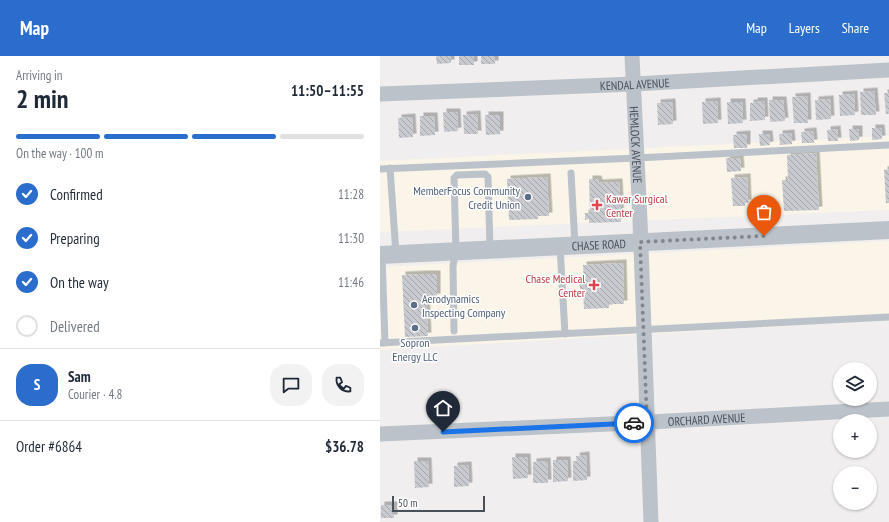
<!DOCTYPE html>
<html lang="en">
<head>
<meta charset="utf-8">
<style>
	:root { --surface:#fff; --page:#f2f2f3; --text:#1f2937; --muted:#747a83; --line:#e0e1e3; --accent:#2b6dcd }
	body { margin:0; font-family:"PT Sans Narrow",sans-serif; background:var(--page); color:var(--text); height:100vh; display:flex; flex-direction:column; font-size:15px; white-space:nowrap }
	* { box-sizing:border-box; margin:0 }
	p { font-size:13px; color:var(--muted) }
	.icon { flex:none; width:22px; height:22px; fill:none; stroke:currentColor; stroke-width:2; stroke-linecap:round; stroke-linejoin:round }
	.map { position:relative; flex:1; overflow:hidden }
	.panel { display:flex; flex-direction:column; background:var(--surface); width:380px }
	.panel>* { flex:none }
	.tools { position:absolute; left:453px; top:306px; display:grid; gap:8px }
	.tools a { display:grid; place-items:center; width:44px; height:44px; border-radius:50%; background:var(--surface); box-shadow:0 1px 3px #0004; font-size:20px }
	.scale { position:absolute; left:12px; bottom:10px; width:93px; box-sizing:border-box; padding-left:4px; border:2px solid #485059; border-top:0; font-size:11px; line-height:14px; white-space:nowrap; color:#485059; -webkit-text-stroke:3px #fff; paint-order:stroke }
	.pin { position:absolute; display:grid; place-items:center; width:34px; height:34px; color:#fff; margin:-41px -17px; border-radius:50% 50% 50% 0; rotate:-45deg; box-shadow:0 0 4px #0007 }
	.pin .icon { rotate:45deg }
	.courier { position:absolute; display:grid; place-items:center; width:40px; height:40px; margin:-20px; border:3px solid #1a73e8; border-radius:50%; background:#fff; color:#222; box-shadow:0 1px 5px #0007 }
	.headline em { font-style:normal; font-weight:800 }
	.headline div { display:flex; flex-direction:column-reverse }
	.headline { display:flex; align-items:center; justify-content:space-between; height:68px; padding:0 16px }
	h1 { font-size:26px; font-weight:800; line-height:30px }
	.bar { display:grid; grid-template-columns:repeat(4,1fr); gap:6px 4px; align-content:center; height:48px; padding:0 16px }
	.bar i { height:5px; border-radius:3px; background:var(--line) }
	.bar .current { background:var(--accent) }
	.bar p { grid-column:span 4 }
	.line { display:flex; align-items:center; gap:10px; padding:0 16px; border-top:1px solid var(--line) }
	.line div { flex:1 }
	.round { display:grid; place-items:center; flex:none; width:42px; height:42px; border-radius:16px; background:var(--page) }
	ol { padding:0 16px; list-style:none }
	li { display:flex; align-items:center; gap:12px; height:44px }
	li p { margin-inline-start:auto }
	li .icon { padding:4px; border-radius:50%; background:var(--accent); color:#fff; stroke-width:4 }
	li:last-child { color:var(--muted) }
	li i { width:22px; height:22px; border:2px solid var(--line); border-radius:50% }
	header { display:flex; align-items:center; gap:24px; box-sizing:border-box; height:56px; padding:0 20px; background:var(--accent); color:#fff }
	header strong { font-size:19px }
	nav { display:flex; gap:22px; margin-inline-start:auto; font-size:14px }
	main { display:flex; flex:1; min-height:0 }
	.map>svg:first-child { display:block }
</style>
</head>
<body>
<header>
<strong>Map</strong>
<nav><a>Map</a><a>Layers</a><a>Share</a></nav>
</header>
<main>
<section class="panel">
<div class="headline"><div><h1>2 min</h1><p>Arriving in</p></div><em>11:50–11:55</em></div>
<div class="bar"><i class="current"></i><i class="current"></i><i class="current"></i><i></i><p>On the way · 100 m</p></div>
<ol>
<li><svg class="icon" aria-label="check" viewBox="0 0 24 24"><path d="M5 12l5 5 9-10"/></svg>Confirmed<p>11:28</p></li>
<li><svg class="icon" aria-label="check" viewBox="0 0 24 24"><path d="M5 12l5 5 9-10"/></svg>Preparing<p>11:30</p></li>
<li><svg class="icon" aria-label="check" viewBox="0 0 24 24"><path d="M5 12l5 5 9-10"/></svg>On the way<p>11:46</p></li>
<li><i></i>Delivered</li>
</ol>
<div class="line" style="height:72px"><b class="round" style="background:var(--accent);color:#fff">S</b><div><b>Sam</b><p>Courier · 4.8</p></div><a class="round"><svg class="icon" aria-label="chat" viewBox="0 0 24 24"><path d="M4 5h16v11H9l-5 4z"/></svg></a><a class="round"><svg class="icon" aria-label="phone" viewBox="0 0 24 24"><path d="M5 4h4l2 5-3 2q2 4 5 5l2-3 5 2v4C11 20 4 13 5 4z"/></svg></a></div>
<div class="line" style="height:52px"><div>Order #6864</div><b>$36.78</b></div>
</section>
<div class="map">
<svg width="509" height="466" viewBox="0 0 509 466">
	<defs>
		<pattern id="building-back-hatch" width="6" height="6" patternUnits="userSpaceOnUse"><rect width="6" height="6" fill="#c9cad0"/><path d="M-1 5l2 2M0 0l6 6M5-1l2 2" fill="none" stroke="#a5a6ac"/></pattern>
		<filter id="shadow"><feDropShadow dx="3.5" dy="-3.5" stdDeviation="0" flood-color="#0004"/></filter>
	</defs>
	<rect width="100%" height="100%" fill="#f0eeee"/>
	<path fill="#faf5e8" d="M 509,80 L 509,154 L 0,176 L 0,105 Z
		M 509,185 L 509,264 L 0,294 L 0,211 Z"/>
	<path fill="url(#building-back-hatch)" filter="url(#shadow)" d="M 56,0 L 71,0 L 71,7 L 57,8 Z
		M 79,0 L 94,0 L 94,9 L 79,9 Z
		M 101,0 L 115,0 L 115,8 L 101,8 Z
		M 494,35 L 496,59 L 481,59 L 480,36 Z
		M 504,37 L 509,37 L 509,58 L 506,58 Z
		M 474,38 L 475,59 L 460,60 L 459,39 Z
		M 427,40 L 428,67 L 414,67 L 412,41 Z
		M 450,43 L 451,63 L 436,64 L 435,44 Z
		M 389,44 L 403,44 L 405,65 L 390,66 Z
		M 337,45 L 338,67 L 323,68 L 322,46 Z
		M 374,45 L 384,45 L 385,64 L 370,65 L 370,47 L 374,47 Z
		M 292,46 L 293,68 L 278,69 L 277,47 Z
		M 347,46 L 362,46 L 363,67 L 348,68 Z
		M 63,56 L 77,56 L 78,75 L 64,76 Z
		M 97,58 L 98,78 L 84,78 L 83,59 Z
		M 105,59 L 120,59 L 120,78 L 106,79 Z
		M 40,60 L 54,60 L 55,79 L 40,80 Z
		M 32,61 L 33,81 L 19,82 L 18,62 Z
		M 492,72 L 501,72 L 502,83 L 492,84 Z
		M 457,73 L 458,85 L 448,85 L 447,74 Z
		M 469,73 L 479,73 L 479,84 L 470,85 Z
		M 433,75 L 434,87 L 422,87 L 421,76 Z
		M 411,77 L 412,88 L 400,89 L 399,78 Z
		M 367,78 L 367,92 L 354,92 L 353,79 Z
		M 379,78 L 389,78 L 390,89 L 380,90 Z
		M 436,97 L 439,154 L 404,155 L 402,124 L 408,124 L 407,99 Z
		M 346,102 L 360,102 L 361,115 L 347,116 Z
		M 509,113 L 509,147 L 506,147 L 504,114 Z
		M 167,121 L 169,160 L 158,160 L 158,163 L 129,164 L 127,123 Z
		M 367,121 L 368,147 L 365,147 L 365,150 L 353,150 L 351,122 Z
		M 209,123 L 218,123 L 219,127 L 239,126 L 241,166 L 209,167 L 209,163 L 205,164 L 205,157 L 210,157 Z
		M 243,207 L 244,248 L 229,248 L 229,252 L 204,253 L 203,233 L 200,233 L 199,225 L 204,225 L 203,209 Z
		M 45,218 L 57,218 L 57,241 L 46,242 L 48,280 L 25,281 L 22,219 Z
		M 206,399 L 207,424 L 193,425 L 193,405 L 197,405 L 196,400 Z
		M 132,401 L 147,401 L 148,422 L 133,423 Z
		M 173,404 L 187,404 L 188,425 L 173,426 Z
		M 34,405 L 48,405 L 49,431 L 35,432 Z
		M 167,405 L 168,427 L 153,427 L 153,406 Z
		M 88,409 L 89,430 L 74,431 L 74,410 Z
		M 1,449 L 14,449 L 14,462 L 1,462 Z"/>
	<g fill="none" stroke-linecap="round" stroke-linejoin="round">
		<path stroke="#bbc2c9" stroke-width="7" d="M 10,112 L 16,198
			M 0,113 L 257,102 L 509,89
			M 191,117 L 195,189
			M 180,190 L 185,278
			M 2,199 L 5,287
			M 74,275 L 73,210 L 76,195 L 74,122 L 77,119 L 105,118 L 108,121 L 110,193
			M 0,287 L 509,261"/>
		<g stroke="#bbc2c9" stroke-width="15">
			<path id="s1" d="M 252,0 L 260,164 L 271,466"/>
			<path id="s2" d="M 0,38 L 254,28 L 509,14"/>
			<path id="s3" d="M 0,378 L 252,367 L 509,353"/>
		</g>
		<path stroke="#bbc2c9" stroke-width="18" id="s4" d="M 0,199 L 509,174"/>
	</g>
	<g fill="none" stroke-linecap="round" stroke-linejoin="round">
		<path stroke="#83878d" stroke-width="4" stroke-dasharray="0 7.2" d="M 254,367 L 267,366 L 260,186 L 384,180"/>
		<path stroke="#1a73e8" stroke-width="5" d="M 63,376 L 254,367"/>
	</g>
	<g fill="#5c6f8a" stroke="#fff" stroke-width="1.5">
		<circle cx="148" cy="141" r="4"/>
		<circle cx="34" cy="249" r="4"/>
		<circle cx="35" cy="272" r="4"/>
	</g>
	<g fill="#e0444e" stroke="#fff" stroke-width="1.5">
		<path d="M215 143h4v4h4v4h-4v4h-4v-4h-4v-4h4z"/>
		<path d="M212 223h4v4h4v4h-4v4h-4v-4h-4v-4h4z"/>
	</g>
	<g text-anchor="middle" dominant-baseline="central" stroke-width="3" stroke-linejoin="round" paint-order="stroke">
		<g font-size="12" fill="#485059" stroke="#fff">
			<text stroke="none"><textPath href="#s2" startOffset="255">KENDAL AVENUE</textPath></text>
			<text stroke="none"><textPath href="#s1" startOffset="89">HEMLOCK AVENUE</textPath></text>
			<text stroke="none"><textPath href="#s4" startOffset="219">CHASE ROAD</textPath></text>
			<text stroke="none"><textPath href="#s3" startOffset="327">ORCHARD AVENUE</textPath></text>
		</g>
		<g font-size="12" fill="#4e5e75" stroke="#fff" text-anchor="end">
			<text x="140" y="134">MemberFocus Community<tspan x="140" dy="14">Credit Union</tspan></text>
			<text x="42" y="242" text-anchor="start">Aerodynamics<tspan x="42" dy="14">Inspecting Company</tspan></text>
			<text x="35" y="286" text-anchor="middle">Sopron<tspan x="35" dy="14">Energy LLC</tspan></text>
		</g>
		<g font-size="12" fill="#be3a42" stroke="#fff" text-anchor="start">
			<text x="226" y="142">Kawar Surgical<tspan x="226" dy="14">Center</tspan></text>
			<text x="205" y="222" text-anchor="end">Chase Medical<tspan x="205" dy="14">Center</tspan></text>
		</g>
	</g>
</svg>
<div class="tools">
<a><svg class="icon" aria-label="layers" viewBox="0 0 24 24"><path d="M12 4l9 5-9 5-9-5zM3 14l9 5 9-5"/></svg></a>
<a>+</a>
<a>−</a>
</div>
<div class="scale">50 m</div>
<div class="pin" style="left:384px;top:180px;background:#ea580c"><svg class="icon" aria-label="bag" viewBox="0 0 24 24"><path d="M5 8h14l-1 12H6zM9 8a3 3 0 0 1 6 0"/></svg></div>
<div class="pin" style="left:63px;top:376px;background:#1f2937"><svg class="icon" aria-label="home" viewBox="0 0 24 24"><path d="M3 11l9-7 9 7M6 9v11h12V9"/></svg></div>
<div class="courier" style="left:254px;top:367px"><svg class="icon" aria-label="car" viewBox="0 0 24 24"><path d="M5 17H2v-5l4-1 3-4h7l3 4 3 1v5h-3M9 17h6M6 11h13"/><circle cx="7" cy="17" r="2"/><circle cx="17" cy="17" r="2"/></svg></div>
</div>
</main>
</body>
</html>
